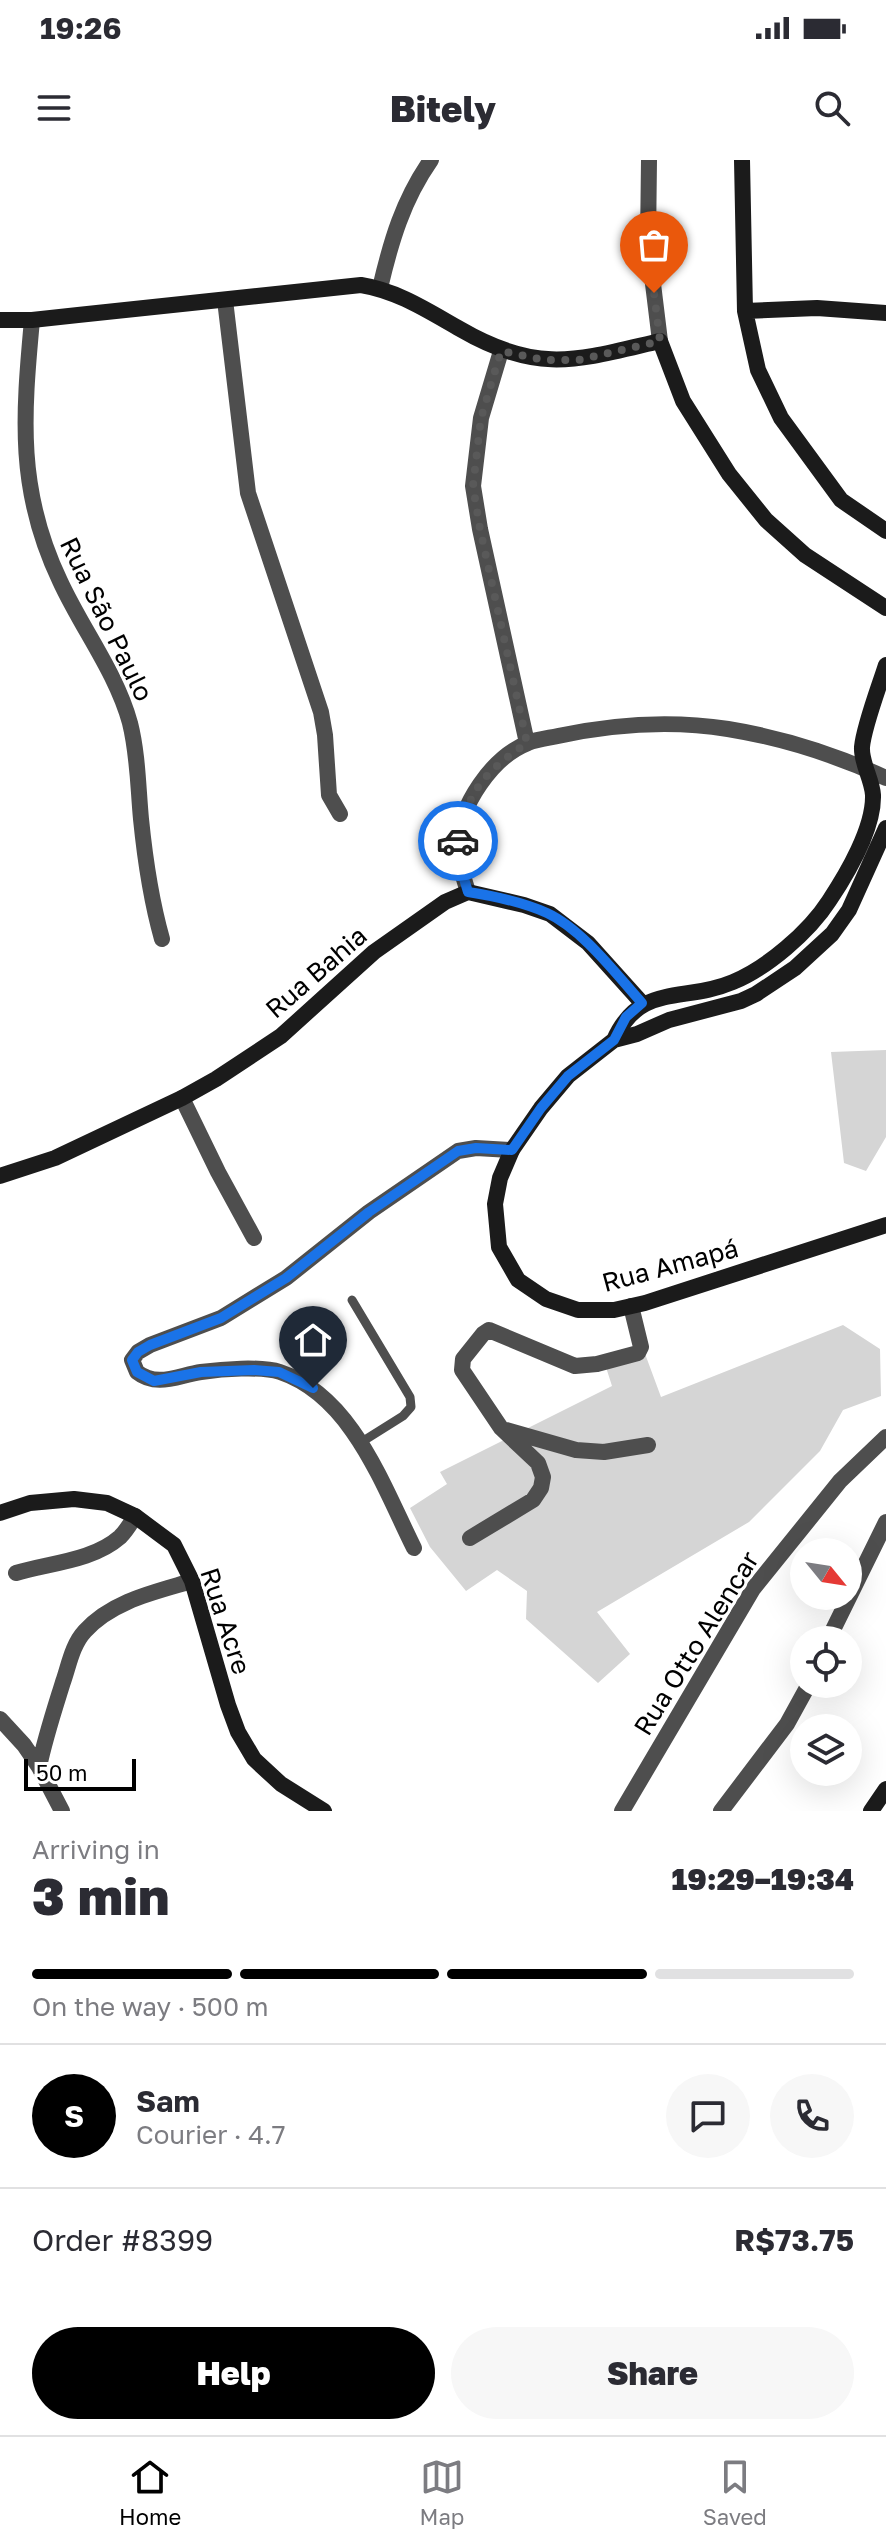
<!DOCTYPE html>
<html lang="en">
<head>
<meta charset="utf-8">
<style>
	:root { --surface:#fff; --page:#f7f7f7; --text:#2b2b33; --muted:#7c7c81; --line:#e1e1e2; --accent:#000 }
	body { margin:0; font-family:"Golos Text",sans-serif; background:var(--page); color:var(--text); height:100vh; display:flex; flex-direction:column; font-size:30px; white-space:nowrap }
	* { box-sizing:border-box; margin:0 }
	p { font-size:26px; color:var(--muted) }
	.icon { flex:none; width:44px; height:44px; fill:none; stroke:currentColor; stroke-width:2; stroke-linecap:round; stroke-linejoin:round }
	.map { position:relative; height:1651px; overflow:hidden }
	.side { display:flex; flex-direction:column; background:var(--surface); flex:1 }
	.side>* { flex:none }
	.needle { width:52px; rotate:120deg }
	.tools { position:absolute; left:790px; top:1378px; display:grid; gap:16px }
	.tools a { display:grid; place-items:center; width:72px; height:72px; border-radius:50%; background:var(--surface); box-shadow:0 8px 32px #0002; font-size:40px }
	.scale { position:absolute; left:24px; bottom:20px; width:112px; box-sizing:border-box; padding-left:8px; border:4px solid #000; border-top:0; font-size:22px; line-height:28px; white-space:nowrap; color:#000; -webkit-text-stroke:6px #fff; paint-order:stroke }
	.pin { position:absolute; display:grid; place-items:center; width:68px; height:68px; color:#fff; margin:-82px -34px; border-radius:50% 50% 50% 0; rotate:-45deg; box-shadow:0 0 8px #0007 }
	.pin .icon { rotate:45deg }
	.courier { position:absolute; display:grid; place-items:center; width:80px; height:80px; margin:-40px; border:6px solid #1a73e8; border-radius:50%; background:#fff; color:#222; box-shadow:0 2px 10px #0007 }
	.overview em { font-style:normal; font-weight:800 }
	.overview div { display:flex; flex-direction:column-reverse }
	.overview { display:flex; align-items:center; justify-content:space-between; height:136px; padding:0 32px }
	h1 { font-size:52px; font-weight:800; line-height:60px }
	.bar { display:grid; grid-template-columns:repeat(4,1fr); gap:12px 8px; align-content:center; height:96px; padding:0 32px }
	.bar i { height:10px; border-radius:6px; background:var(--line) }
	.bar .selected { background:var(--accent) }
	.bar p { grid-column:span 4 }
	.line { display:flex; align-items:center; gap:20px; padding:0 32px; border-top:2px solid var(--line) }
	.line div { flex:1 }
	.round { display:grid; place-items:center; flex:none; width:84px; height:84px; border-radius:42px; background:var(--page) }
	.action { display:flex; gap:16px; margin-top:auto; padding:16px 32px }
	.action a { flex:1; height:92px; border-radius:48px; background:var(--accent); color:#fff; font-size:32px; font-weight:800; line-height:92px; text-align:center }
	.action a+a { background:var(--page); color:var(--text) }
	.status { display:flex; justify-content:space-between; align-items:center; height:56px; padding:0 40px; background:var(--surface); direction:ltr }
	.status svg { height:22px; fill:currentColor }
	header { display:flex; justify-content:space-between; align-items:center; height:104px; padding:0 32px; background:var(--surface); font-size:36px; font-weight:800 }
	.dock { display:flex; justify-content:space-around; align-items:center; height:112px; border-top:2px solid var(--line); background:var(--surface); font-size:22px; color:var(--muted) }
	.dock a { display:grid; justify-items:center; gap:4px }
	.dock .selected { color:var(--accent) }
	.map>svg:first-child { display:block }
</style>
</head>
<body>
<div class="status"><b>19:26</b><svg viewBox="0 0 49 12"><path d="M0 12V9h3v3zM5 12V6h3v6zM10 12V3h3v9zM15 12V0h3v12zM26 1h20v11H26zM47 4h2v5h-2z"/></svg></div>
<header><svg class="icon" aria-label="menu" viewBox="0 0 24 24"><path d="M4 6h16M4 12h16M4 18h16"/></svg>Bitely<svg class="icon" aria-label="search" viewBox="0 0 24 24"><circle cx="10" cy="10" r="6"/><path d="M15 15l6 6"/></svg></header>
<div class="map">
<svg width="886" height="1651" viewBox="0 0 886 1651">
	<rect width="100%" height="100%" fill="#fff"/>
	<path fill="#d5d5d5" d="M 886,890 L 886,977 L 866,1011 L 844,1003 L 831,892 Z
		M 843,1165 L 880,1189 L 881,1236 L 843,1250 L 820,1291 L 749,1362 L 597,1452 L 630,1494 L 598,1523 L 526,1459 L 527,1431 L 497,1410 L 466,1431 L 430,1387 L 410,1348 L 447,1324 L 440,1312 L 612,1226 L 604,1201 L 644,1191 L 661,1237 Z"/>
	<g fill="none" stroke-linecap="round" stroke-linejoin="round">
		<path stroke="#4e4e4e" stroke-width="9" d="M 352,1140 L 410,1237 L 411,1247 L 403,1256 L 360,1283"/>
		<path stroke="#4e4e4e" stroke-width="16" d="M 649,0 L 648,83 L 660,181
			M 380,128 C 391,81 403,40 431,0
			M 225,140 L 248,333 L 321,552 L 325,575 L 329,635 L 340,654
			M 32,160 C 23,257 17,331 60,421 C 82,469 116,512 130,563 C 138,595 138,627 141,659 C 145,699 151,740 162,779
			M 501,191 L 481,258 L 473,326 L 480,369 L 527,583
			M 468,732 C 463,716 458,701 458,684 C 459,646 492,597 528,583 C 537,579 549,578 558,576 C 614,564 671,560 728,569 C 783,578 836,595 886,618
			M 182,938 L 218,1012 L 254,1078
			M 506,1270 L 576,1290 L 604,1292 L 648,1285
			M 470,1378 L 533,1340 L 541,1328 L 543,1317 L 538,1303 L 501,1268 L 462,1210 L 463,1199 L 483,1174 L 489,1170 L 575,1206 L 597,1204 L 638,1193 L 641,1187 L 631,1146
			M 414,1388 C 383,1326 352,1236 280,1212 C 261,1206 222,1209 201,1212 C 179,1215 157,1228 137,1212 L 132,1200 L 138,1192 L 150,1185 L 221,1158 L 286,1118 L 369,1052 L 458,991 L 476,988 L 512,990
			M 16,1413 C 49,1403 93,1401 120,1377 C 126,1371 131,1363 135,1356
			M 828,1480 L 886,1362
			M 0,1559 L 24,1585 L 39,1607 C 45,1578 54,1551 63,1522 C 69,1505 72,1485 85,1471 C 112,1441 155,1432 192,1421
			M 39,1607 L 62,1651
			M 622,1651 L 753,1429 L 840,1321 L 886,1277
			M 721,1651 L 787,1564 L 809,1524"/>
		<path stroke="#1b1b1b" stroke-width="16" d="M 742,0 L 745,151 L 758,210 L 781,258 L 841,340 L 886,371
			M 745,151 L 817,148 L 886,153
			M 0,160 L 32,160 L 78,155 L 361,125 C 398,131 428,151 460,169 C 539,215 578,200 660,181 L 683,241 L 729,314 L 766,360 L 805,395 L 886,448
			M 886,668 L 849,750 L 832,774 L 795,808 L 756,834 L 741,841 L 669,860 L 637,874 L 614,880 L 568,916 L 541,948 L 512,990 L 500,1018 L 495,1044 L 499,1087 L 518,1120 L 546,1139 L 578,1150 L 614,1150 L 645,1143 L 886,1065
			M 614,880 C 640,822 684,843 733,822 C 767,808 809,772 829,741 C 847,714 874,668 873,635 C 872,619 861,603 862,587 C 864,566 879,527 886,505
			M 0,1016 L 55,998 L 182,938 L 216,919 L 281,876 L 374,792 L 445,742 L 468,732 L 524,745 L 550,754 L 588,783 L 642,843
			M 0,1353 L 30,1343 L 74,1339 L 107,1343 L 135,1356 L 174,1385 L 192,1421 L 228,1545 L 238,1572 L 254,1599 L 281,1624 L 324,1651
			M 871,1651 L 886,1629"/>
	</g>
	<g fill="none" stroke-linecap="round" stroke-linejoin="round">
		<path stroke="#595959" stroke-width="8" stroke-dasharray="0 14.4" d="M 458,681 C 468,630 485,612 527,583 L 480,369 L 473,326 L 481,258 L 501,191 L 544,200 L 579,200 L 660,181 L 654,133"/>
		<path stroke="#1a73e8" stroke-width="10" d="M 313,1228 L 279,1212 L 254,1210 L 201,1212 L 154,1221 L 137,1212 L 132,1200 L 138,1192 L 150,1185 L 221,1158 L 286,1118 L 369,1052 L 458,991 L 476,988 L 512,990 L 541,948 L 568,916 L 614,880 L 626,857 L 642,843 C 616,814 582,769 547,753 C 522,742 494,736 468,732 L 459,702 L 458,681"/>
	</g>
	<g text-anchor="middle" dominant-baseline="central" stroke-width="6" stroke-linejoin="round" paint-order="stroke">
		<g font-size="26" fill="#000" stroke="#fff">
			<text transform="translate(107 459) rotate(64)">Rua São Paulo</text>
			<text transform="translate(316 812) rotate(-41)">Rua Bahia</text>
			<text transform="translate(670 1105) rotate(-15)">Rua Amapá</text>
			<text transform="translate(226 1461) rotate(72)">Rua Acre</text>
			<text transform="translate(696 1483) rotate(-58)">Rua Otto Alencar</text>
		</g>
	</g>
</svg>
<div class="tools">
<a><svg class="needle" viewBox="-14 -14 28 28"><path d="M0-13l5 13h-10z" fill="#e53935"/><path d="M0 13l5-13h-10z" fill="#7c7c81"/></svg></a>
<a><svg class="icon" aria-label="locate" viewBox="0 0 24 24"><circle cx="12" cy="12" r="6"/><path d="M12 2v4M12 18v4M2 12h4M18 12h4"/></svg></a>
<a><svg class="icon" aria-label="layers" viewBox="0 0 24 24"><path d="M12 4l9 5-9 5-9-5zM3 14l9 5 9-5"/></svg></a>
</div>
<div class="scale">50 m</div>
<div class="pin" style="left:654px;top:133px;background:#ea580c"><svg class="icon" aria-label="bag" viewBox="0 0 24 24"><path d="M5 8h14l-1 12H6zM9 8a3 3 0 0 1 6 0"/></svg></div>
<div class="pin" style="left:313px;top:1228px;background:#1f2937"><svg class="icon" aria-label="home" viewBox="0 0 24 24"><path d="M3 11l9-7 9 7M6 9v11h12V9"/></svg></div>
<div class="courier" style="left:458px;top:681px"><svg class="icon" aria-label="car" viewBox="0 0 24 24"><path d="M5 17H2v-5l4-1 3-4h7l3 4 3 1v5h-3M9 17h6M6 11h13"/><circle cx="7" cy="17" r="2"/><circle cx="17" cy="17" r="2"/></svg></div>
</div>
<section class="side">
<div class="overview"><div><h1>3 min</h1><p>Arriving in</p></div><em>19:29–19:34</em></div>
<div class="bar"><i class="selected"></i><i class="selected"></i><i class="selected"></i><i></i><p>On the way · 500 m</p></div>
<div class="line" style="height:144px"><b class="round" style="background:var(--accent);color:#fff">S</b><div><b>Sam</b><p>Courier · 4.7</p></div><a class="round"><svg class="icon" aria-label="chat" viewBox="0 0 24 24"><path d="M4 5h16v11H9l-5 4z"/></svg></a><a class="round"><svg class="icon" aria-label="phone" viewBox="0 0 24 24"><path d="M5 4h4l2 5-3 2q2 4 5 5l2-3 5 2v4C11 20 4 13 5 4z"/></svg></a></div>
<div class="line" style="height:104px"><div>Order #8399</div><b>R$73.75</b></div>
<div class="action"><a>Help</a><a>Share</a></div>
</section>
<nav class="dock">
<a class="selected"><svg class="icon" aria-label="home" viewBox="0 0 24 24"><path d="M3 11l9-7 9 7M6 9v11h12V9"/></svg>Home</a>
<a><svg class="icon" aria-label="map" viewBox="0 0 24 24"><path d="M3 6l6-2 6 2 6-2v14l-6 2-6-2-6 2zM9 4v14M15 6v14"/></svg>Map</a>
<a><svg class="icon" aria-label="saved" viewBox="0 0 24 24"><path d="M7 4h10v16l-5-4-5 4z"/></svg>Saved</a>
</nav>
</body>
</html>
